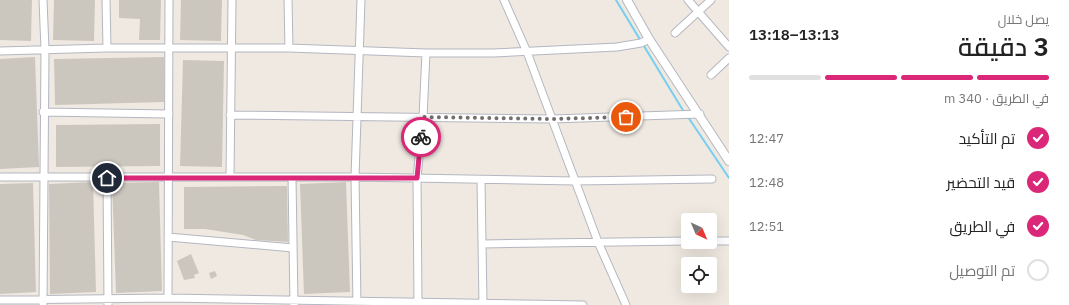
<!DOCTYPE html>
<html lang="ar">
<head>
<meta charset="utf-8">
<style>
	:root { --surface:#fff; --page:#f6f6f6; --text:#222; --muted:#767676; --line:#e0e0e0; --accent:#db2777 }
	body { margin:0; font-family:"IBM Plex Sans",Cairo,sans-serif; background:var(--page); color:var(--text); direction:rtl; height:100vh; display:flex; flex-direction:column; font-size:15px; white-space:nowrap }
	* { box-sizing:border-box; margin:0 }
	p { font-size:13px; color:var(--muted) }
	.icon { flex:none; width:22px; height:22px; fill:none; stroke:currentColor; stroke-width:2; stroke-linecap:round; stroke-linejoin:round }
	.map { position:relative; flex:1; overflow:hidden; direction:ltr }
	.panel { display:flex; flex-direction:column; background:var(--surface); width:340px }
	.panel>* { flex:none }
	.needle { width:26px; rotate:136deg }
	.fabs { position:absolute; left:681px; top:213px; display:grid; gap:8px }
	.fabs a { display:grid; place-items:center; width:36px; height:36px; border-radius:4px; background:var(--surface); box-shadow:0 4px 16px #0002; font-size:20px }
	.pin { position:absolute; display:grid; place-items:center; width:34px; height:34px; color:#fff; margin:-17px; border:2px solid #fff; border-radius:50%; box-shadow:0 1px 4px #0007 }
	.courier { position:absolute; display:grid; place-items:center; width:40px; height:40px; margin:-20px; border:3px solid #db2777; border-radius:50%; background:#fff; color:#222; box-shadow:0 1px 5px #0007 }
	.summary em { font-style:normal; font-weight:600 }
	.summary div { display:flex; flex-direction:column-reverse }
	.summary { display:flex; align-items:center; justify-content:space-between; height:68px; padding:0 20px }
	h1 { font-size:26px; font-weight:600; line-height:30px }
	.bar { display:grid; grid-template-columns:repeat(4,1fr); gap:6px 4px; align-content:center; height:48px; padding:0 20px }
	.bar i { height:5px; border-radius:3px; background:var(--line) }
	.bar .on { background:var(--accent) }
	.bar p { grid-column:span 4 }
	ol { padding:0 20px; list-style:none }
	li { display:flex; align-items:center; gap:12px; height:44px }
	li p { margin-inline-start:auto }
	li .icon { padding:4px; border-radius:50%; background:var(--accent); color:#fff; stroke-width:4 }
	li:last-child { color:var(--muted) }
	li i { width:22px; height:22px; border:2px solid var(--line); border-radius:50% }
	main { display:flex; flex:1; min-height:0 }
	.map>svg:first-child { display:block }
</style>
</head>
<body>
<main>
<section class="panel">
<div class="summary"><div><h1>3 دقيقة</h1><p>يصل خلال</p></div><em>13:13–13:18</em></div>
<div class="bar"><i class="on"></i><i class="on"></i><i class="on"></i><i></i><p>في الطريق · 340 m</p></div>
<ol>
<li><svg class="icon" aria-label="check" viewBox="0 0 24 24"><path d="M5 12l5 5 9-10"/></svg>تم التأكيد<p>12:47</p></li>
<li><svg class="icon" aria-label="check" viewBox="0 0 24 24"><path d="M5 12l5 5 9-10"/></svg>قيد التحضير<p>12:48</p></li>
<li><svg class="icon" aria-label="check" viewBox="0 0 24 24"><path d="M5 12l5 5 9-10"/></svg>في الطريق<p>12:51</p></li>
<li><i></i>تم التوصيل</li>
</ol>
</section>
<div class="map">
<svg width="729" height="305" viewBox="0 0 729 305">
	<rect width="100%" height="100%" fill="#efe9e1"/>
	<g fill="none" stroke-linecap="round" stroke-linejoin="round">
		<path stroke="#75cff0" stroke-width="2" d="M 616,0 L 684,112
			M 688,117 L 729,178"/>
	</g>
	<path fill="#cbc7bf" d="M 0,0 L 32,0 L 31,41 L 0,40 Z
		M 54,0 L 95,0 L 94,41 L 53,40 Z
		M 119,0 L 161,0 L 160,40 L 139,40 L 140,19 L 119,18 Z
		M 181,0 L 222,0 L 221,41 L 180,40 Z
		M 35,57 L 39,167 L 0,169 L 0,59 Z
		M 164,57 L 164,102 L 55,105 L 54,59 Z
		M 183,60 L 224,61 L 222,167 L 180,166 Z
		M 160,124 L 160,166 L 56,167 L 56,125 Z
		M 93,182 L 96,292 L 50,294 L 49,184 Z
		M 159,182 L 162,291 L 116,293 L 112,183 Z
		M 346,182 L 350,292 L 304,294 L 300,184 Z
		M 33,183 L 36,292 L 0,294 L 0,184 Z
		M 287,186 L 288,242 L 256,240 L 243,235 L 205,229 L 184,229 L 184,187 Z
		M 191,254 L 199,273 L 194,275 L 195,278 L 184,280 L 177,261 Z
		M 215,271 L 217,276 L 211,279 L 209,273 Z"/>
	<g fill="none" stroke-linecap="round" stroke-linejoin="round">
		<g stroke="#b4b7c1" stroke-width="9">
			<path id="minor" d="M 106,0 L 107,48
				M 288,0 L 289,48
				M 504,0 L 527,52 L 598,242 L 626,305
				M 688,0 L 729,47
				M 675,33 L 711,0
				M 0,51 L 107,48 L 289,48 L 426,53 L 493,53 L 617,47 L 641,43 L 649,39
				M 711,75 L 729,58
				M 43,112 L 169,114
				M 230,115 L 552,119 L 700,114
				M 0,177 L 355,177 L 575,181 L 712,179
				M 107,177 L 108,305
				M 230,177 L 232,0
				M 292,177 L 294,305
				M 481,180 L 483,305
				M 168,237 L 293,248
				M 710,241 L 729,241
				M 482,244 L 688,241
				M 168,298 L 169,0
				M 0,300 L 168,298 L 583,305
				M 43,305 L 45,49 L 43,0
				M 357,305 L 355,177 L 361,0
				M 418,305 L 417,178 L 423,117 L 426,53"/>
		</g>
		<g stroke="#b4b7c1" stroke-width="10">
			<path id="tertiary" d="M 627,0 L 649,39 L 729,161"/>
		</g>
		<use href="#minor" stroke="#fff" stroke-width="7"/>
		<use href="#tertiary" stroke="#fff" stroke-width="8"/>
	</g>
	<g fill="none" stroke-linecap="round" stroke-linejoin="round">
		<path stroke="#726f6d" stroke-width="4" stroke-dasharray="0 7.2" d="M 421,137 L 423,117 L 552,119 L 626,117"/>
		<path stroke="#db2777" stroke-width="5" d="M 107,178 L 417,178 L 421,137"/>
	</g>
</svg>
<div class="fabs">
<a><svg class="needle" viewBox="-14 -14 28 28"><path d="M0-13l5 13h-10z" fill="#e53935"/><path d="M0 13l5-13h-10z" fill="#767676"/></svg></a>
<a><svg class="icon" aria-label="locate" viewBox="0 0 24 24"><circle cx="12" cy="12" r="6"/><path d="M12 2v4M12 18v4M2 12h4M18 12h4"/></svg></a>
</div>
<div class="pin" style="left:626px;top:117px;background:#ea580c"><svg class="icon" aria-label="bag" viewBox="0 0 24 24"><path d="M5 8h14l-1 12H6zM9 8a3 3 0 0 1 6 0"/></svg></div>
<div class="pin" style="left:107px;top:178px;background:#1f2937"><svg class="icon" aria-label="home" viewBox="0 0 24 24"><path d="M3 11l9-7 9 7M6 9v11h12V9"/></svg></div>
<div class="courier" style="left:421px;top:137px"><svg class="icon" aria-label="bike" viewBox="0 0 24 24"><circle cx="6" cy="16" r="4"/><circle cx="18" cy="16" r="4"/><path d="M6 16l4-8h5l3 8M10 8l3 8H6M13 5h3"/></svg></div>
</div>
</main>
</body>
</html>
